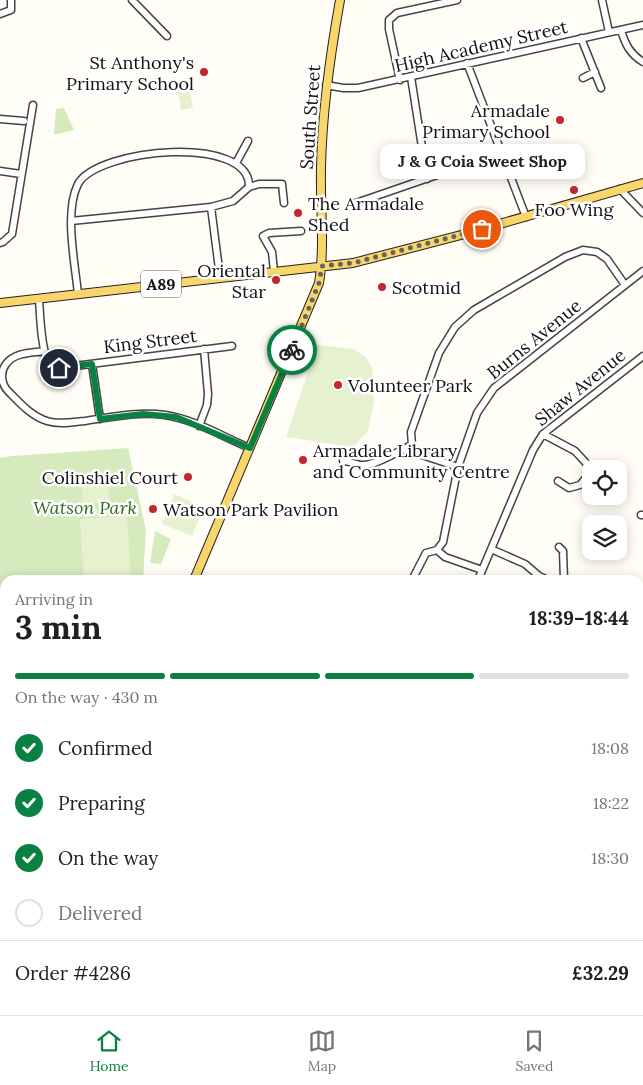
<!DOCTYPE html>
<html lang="en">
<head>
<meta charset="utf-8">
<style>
	:root { --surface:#fff; --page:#f6f6f6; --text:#202124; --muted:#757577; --line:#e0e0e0; --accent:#0b8043 }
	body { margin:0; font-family:Lora,serif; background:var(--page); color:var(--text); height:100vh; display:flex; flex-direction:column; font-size:19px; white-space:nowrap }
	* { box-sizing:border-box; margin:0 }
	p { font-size:16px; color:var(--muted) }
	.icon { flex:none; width:28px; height:28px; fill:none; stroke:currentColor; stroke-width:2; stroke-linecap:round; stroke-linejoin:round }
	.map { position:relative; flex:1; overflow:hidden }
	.side { position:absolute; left:0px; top:575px; width:644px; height:440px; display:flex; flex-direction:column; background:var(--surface); border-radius:15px 15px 0 0; box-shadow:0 2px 12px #0003 }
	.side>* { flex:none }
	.controls { position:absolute; left:582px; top:460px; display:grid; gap:10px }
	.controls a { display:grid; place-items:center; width:45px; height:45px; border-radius:10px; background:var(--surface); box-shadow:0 2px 12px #0003; font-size:25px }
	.pin { position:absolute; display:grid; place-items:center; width:42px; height:42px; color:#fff; margin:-21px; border:2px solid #fff; border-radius:50%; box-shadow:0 1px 5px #0007 }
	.courier { position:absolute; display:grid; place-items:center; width:50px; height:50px; margin:-25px; border:4px solid #0b8043; border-radius:50%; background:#fff; color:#222; box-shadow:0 1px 6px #0007 }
	.bubble { position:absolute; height:35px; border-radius:10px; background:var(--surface); box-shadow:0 2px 12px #0003; font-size:16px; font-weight:700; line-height:35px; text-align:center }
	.headline em { font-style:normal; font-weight:700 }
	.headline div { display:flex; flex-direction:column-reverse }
	.headline { display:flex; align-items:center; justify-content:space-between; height:85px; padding:0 15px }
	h1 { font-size:32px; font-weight:700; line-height:38px }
	.bar { display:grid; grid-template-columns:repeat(4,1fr); gap:8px 5px; align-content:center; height:60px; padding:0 15px }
	.bar i { height:6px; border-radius:4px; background:var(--line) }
	.bar .active { background:var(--accent) }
	.bar p { grid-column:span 4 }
	.line { display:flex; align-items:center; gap:12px; padding:0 15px; border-top:1px solid var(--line) }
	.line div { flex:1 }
	ol { padding:0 15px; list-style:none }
	li { display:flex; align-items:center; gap:15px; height:55px }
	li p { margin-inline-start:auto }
	li .icon { padding:5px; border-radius:50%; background:var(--accent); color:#fff; stroke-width:4 }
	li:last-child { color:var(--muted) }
	li i { width:28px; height:28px; border:2px solid var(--line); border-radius:50% }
	.menu { display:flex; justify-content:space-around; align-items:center; height:70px; border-top:1px solid var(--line); background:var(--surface); font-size:14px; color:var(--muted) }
	.menu a { display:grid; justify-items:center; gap:2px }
	.menu .active { color:var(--accent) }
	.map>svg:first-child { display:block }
</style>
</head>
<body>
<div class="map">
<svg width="643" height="1015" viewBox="0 0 643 1015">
	<rect width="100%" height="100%" fill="#fffdf5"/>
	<path fill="#eee6ef" d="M 421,1010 L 480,1010 L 479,1015 L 420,1015 Z"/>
	<path fill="#f6f3d4" d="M 639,842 L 643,843 L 643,918 L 641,930 L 643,932 L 643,991 L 639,986 Z"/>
	<path fill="#d5ebbd" d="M 64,108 L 74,130 L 54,135 L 56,109 Z
		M 128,448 L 146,530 L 143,580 L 5,580 L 5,741 L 0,742 L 0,458 L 12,456 Z
		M 155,531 L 171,539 L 161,564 L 150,563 Z
		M 643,749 L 643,843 L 639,842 L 639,751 Z
		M 0,750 L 5,750 L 5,897 L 0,902 Z
		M 5,924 L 5,1010 L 297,1010 L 297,1015 L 0,1015 L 0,929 Z
		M 639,986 L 643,991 L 643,1015 L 487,1015 L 488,1010 L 639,1010 Z
		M 366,1010 L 421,1010 L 420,1015 L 364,1015 Z"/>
	<path fill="#b9dc9c" d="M 643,706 L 643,749 L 639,751 L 639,707 Z"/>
	<path fill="#e6f2cf" d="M 189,85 L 193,108 L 181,110 L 177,87 Z
		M 317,345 L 353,349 L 366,357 L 372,368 L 374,401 L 368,431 L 353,447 L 286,437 Z
		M 108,474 L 110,502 L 83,504 L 81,476 Z
		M 174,494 L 204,507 L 192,536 L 162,524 Z
		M 127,516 L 131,580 L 84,580 L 80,519 Z"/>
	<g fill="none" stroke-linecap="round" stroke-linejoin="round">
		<path stroke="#3f96cf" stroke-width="2" d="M 639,744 L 643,741
			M 415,1010 L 417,1015"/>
		<g stroke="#444" stroke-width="9">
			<path id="minor" d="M 132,0 L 167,36
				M 602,0 L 609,32
				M 0,14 L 11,10 L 11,0
				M 621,30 C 625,44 630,54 643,62
				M 581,38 L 601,88
				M 467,63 L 526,217
				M 411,77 L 427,179
				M 583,78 L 595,72
				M 400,80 L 389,29 L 389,20 L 397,13 L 457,0
				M 326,85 L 343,88 L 358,88 L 643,25
				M 0,119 L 24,121
				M 236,163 L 248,141
				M 0,171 L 21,174
				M 249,187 L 259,184 L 282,184 L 284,203
				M 620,189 L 643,213
				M 350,205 L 501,153
				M 71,221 L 211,207 L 220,277
				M 0,243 L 3,242 L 12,234 L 33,105
				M 274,271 L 272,252 L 263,236 L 269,233 L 301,231
				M 78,294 C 75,263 64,212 78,184 C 98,148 251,134 249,187 L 233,201 L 211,207
				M 39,299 C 40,313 41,352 49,362 C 51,366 55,367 59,368 L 232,346
				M 44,351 C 31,353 15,352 6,364 C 0,372 1,384 8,391 C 20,403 31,416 47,421 C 60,425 73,422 85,421 C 111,417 139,411 165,415 C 194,419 223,437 250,448
				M 92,364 L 100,419
				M 199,426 L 207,405 L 208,394 L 204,349
				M 543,434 L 575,451 L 587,464 L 588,475 L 580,485 L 569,488 L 558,481
				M 343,461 C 350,461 356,465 363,465 C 375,466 400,450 412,445
				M 458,467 L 419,454 L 412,445 L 411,432 L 439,353 L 455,327 L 474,310 L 565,257 L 583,250 L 597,252 L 607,259 L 625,285
				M 641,515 L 643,515
				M 559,547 L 563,551 L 564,580
				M 491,549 L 525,564 L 539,576 L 548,580
				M 437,550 L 445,557 L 482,570
				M 412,580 L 426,553 L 437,550 L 443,542 L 458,467 L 477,413 L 494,388 L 643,271
				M 478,580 L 533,450 L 543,434 L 643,356
				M 639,682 L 643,681
				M 0,745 L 5,745
				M 299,1010 L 299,1015"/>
		</g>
		<g stroke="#222" stroke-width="10">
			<path id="major" d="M 0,303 L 353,263 L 461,235 L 643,183
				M 194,580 L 319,283 C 325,246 320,206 321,168 C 322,111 330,56 340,0
				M 0,908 L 5,902"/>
		</g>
		<use href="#minor" stroke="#fff" stroke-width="6"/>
		<use href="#major" stroke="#f9d66b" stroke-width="8"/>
	</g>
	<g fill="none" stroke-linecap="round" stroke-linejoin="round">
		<path stroke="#646461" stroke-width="5" stroke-dasharray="0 9" d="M 292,350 L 319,283 L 322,266 L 353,263 L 482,229"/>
		<path stroke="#0b8043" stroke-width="6" d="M 59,368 L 92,364 L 100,419 L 143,414 L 176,417 L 250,448 L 292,350"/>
	</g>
	<g fill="#c4262e" stroke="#fff" stroke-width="2">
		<circle cx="204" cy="72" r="5"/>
		<circle cx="560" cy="120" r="5"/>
		<circle cx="574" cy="190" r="5"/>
		<circle cx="298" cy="213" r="5"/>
		<circle cx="276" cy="280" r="5"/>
		<circle cx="382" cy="287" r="5"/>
		<circle cx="338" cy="385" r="5"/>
		<circle cx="303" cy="460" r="5"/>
		<circle cx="188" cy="477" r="5"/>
		<circle cx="153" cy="509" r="5"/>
	</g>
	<g text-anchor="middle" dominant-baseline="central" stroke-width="5" stroke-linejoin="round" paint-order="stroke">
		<rect fill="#fff" stroke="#585858" stroke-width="1" x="141" y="270.5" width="40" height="27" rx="4"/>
		<g font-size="16" font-weight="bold" fill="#111">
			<text x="161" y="284">A89</text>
		</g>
		<g font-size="18" fill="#111" stroke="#fff">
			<text transform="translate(481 46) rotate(-13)">High Academy Street</text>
			<text transform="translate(310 117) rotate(-86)">South Street</text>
			<text transform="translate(534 339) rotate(-39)">Burns Avenue</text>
			<text transform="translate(150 341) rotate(-7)">King Street</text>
			<text transform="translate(580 387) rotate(-39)">Shaw Avenue</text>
		</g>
		<g font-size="18" fill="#111" stroke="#fff" text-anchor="start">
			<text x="194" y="62" text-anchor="end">St Anthony's<tspan x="194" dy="21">Primary School</tspan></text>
			<text x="550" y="110" text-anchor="end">Armadale<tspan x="550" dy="21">Primary School</tspan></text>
			<text x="308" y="203">The Armadale<tspan x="308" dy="21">Shed</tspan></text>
			<text x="574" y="209" text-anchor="middle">Foo Wing</text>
			<text x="266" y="270" text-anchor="end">Oriental<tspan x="266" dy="21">Star</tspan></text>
			<text x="392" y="287">Scotmid</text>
			<text x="348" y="385">Volunteer Park</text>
			<text x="313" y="450">Armadale Library<tspan x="313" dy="21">and Community Centre</tspan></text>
			<text x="178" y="477" text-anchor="end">Colinshiel Court</text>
			<text x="163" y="509">Watson Park Pavilion</text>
		</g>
		<g font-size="18" font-style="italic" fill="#2f6b1f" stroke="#fff">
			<text x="85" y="507">Watson Park</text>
		</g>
	</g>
</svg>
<div class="controls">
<a><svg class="icon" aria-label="locate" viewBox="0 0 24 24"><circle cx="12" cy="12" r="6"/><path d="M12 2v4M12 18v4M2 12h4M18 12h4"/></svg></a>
<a><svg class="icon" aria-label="layers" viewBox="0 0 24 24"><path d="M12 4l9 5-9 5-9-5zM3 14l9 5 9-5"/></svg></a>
</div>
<div class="pin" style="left:482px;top:229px;background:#ea580c"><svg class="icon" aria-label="bag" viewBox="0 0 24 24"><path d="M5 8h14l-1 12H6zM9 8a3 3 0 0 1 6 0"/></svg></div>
<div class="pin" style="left:59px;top:368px;background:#1f2937"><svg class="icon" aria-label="home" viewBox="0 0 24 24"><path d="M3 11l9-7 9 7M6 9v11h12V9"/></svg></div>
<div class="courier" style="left:292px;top:350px"><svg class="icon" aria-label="bike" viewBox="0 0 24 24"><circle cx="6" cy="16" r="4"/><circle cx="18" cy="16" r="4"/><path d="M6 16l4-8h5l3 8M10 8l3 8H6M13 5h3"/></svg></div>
<div class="bubble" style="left:380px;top:144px;width:205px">J &amp; G Coia Sweet Shop</div>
<section class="side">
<div class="headline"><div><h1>3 min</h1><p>Arriving in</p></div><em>18:39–18:44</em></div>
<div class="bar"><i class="active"></i><i class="active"></i><i class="active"></i><i></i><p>On the way · 430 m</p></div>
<ol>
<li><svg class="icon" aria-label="check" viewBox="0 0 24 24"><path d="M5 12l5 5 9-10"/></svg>Confirmed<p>18:08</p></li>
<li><svg class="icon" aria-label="check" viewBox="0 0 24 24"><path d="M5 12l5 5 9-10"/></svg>Preparing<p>18:22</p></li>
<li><svg class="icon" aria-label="check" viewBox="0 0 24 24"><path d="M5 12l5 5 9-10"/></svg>On the way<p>18:30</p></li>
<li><i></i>Delivered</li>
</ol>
<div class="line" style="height:65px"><div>Order #4286</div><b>£32.29</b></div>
</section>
</div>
<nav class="menu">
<a class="active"><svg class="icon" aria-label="home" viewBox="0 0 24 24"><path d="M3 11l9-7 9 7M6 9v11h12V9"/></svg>Home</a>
<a><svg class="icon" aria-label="map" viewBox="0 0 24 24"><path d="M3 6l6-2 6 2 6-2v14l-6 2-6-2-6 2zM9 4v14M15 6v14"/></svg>Map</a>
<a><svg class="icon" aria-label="saved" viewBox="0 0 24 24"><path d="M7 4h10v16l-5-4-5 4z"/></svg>Saved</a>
</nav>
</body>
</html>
